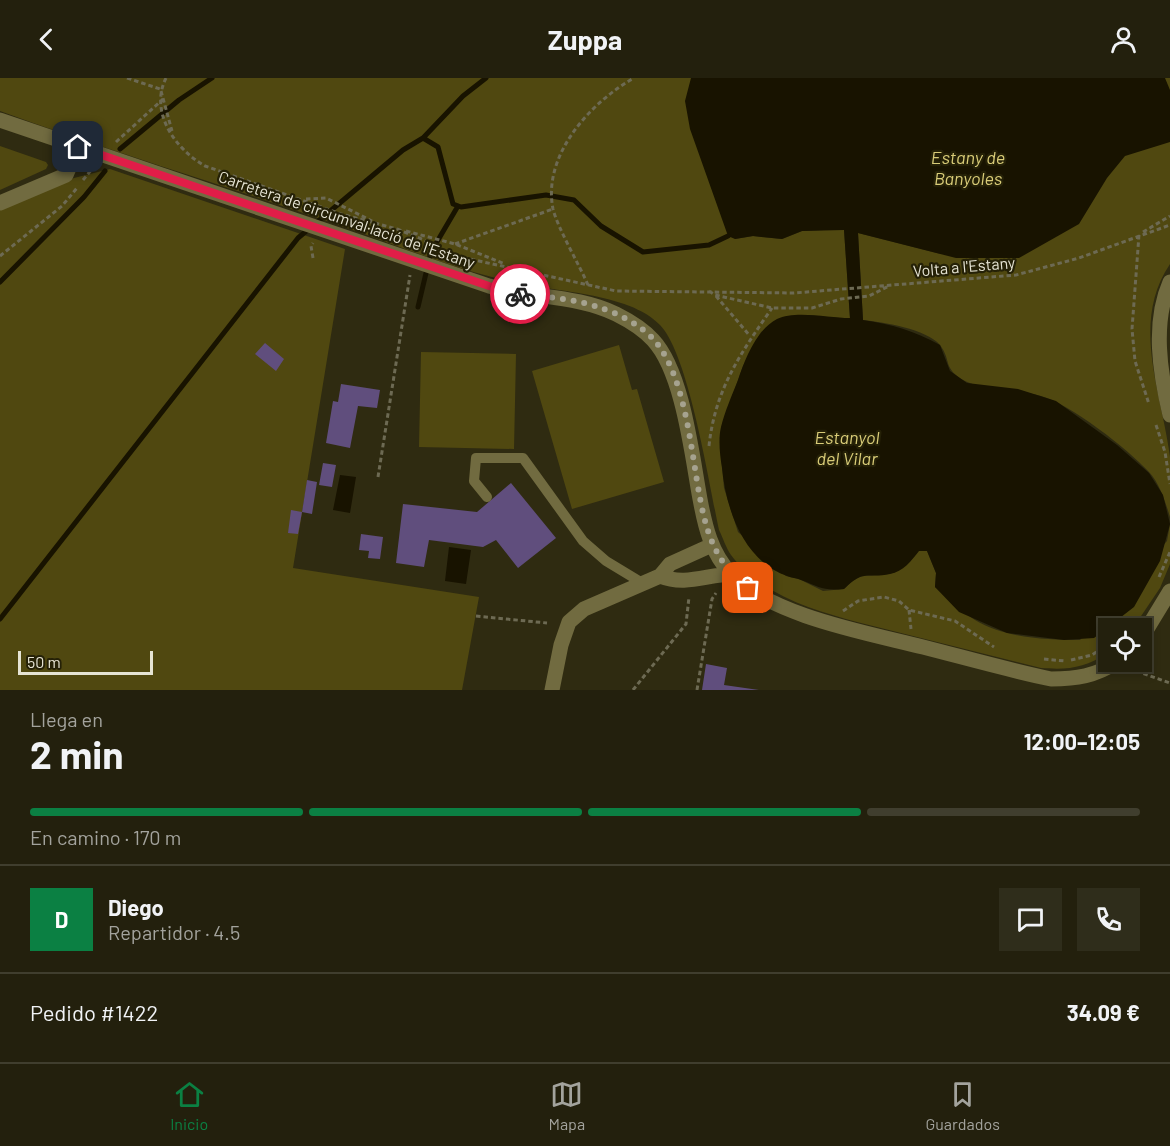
<!DOCTYPE html>
<html lang="es">
<head>
<meta charset="utf-8">
<style>
	:root { --surface:#23200d; --page:#2f2d1b; --text:#f1f3f6; --muted:#a3a39d; --line:#403e2e; --accent:#0b8043 }
	body { margin:0; font-family:Barlow,sans-serif; background:var(--page); color:var(--text); height:100vh; display:flex; flex-direction:column; font-size:22px; white-space:nowrap }
	* { box-sizing:border-box; margin:0 }
	p { font-size:20px; color:var(--muted) }
	.icon { flex:none; width:33px; height:33px; fill:none; stroke:currentColor; stroke-width:2; stroke-linecap:round; stroke-linejoin:round }
	.map { position:relative; height:612px; overflow:hidden }
	.drawer { display:flex; flex-direction:column; background:var(--surface); flex:1 }
	.drawer>* { flex:none }
	.controls { position:absolute; left:1098px; top:540px; display:grid; gap:12px }
	.controls a { display:grid; place-items:center; width:54px; height:54px; border-radius:0px; background:var(--surface); box-shadow:0 3px 9px #0003,0 0 0 2px var(--line); font-size:30px }
	.scale { position:absolute; left:18px; bottom:15px; width:135px; box-sizing:border-box; padding-left:6px; border:3px solid #e6e4d4; border-top:0; font-size:16px; line-height:21px; white-space:nowrap; color:#e6e4d4; -webkit-text-stroke:4px #252107; paint-order:stroke }
	.pin { position:absolute; display:grid; place-items:center; width:51px; height:51px; color:#fff; margin:-26px; border-radius:12px; box-shadow:0 3px 9px #0006 }
	.courier { position:absolute; display:grid; place-items:center; width:60px; height:60px; margin:-30px; border:4px solid #e11d48; border-radius:50%; background:#fff; color:#222; box-shadow:0 2px 8px #0007 }
	.headline em { font-style:normal; font-weight:700 }
	.headline div { display:flex; flex-direction:column-reverse }
	.headline { display:flex; align-items:center; justify-content:space-between; height:102px; padding:0 30px }
	h1 { font-size:39px; font-weight:700; line-height:45px }
	.bar { display:grid; grid-template-columns:repeat(4,1fr); gap:9px 6px; align-content:center; height:72px; padding:0 30px }
	.bar i { height:8px; border-radius:4px; background:var(--line) }
	.bar .active { background:var(--accent) }
	.bar p { grid-column:span 4 }
	.line { display:flex; align-items:center; gap:15px; padding:0 30px; border-top:2px solid var(--line) }
	.line div { flex:1 }
	.round { display:grid; place-items:center; flex:none; width:63px; height:63px; border-radius:0px; background:var(--page) }
	header { display:flex; justify-content:space-between; align-items:center; height:78px; padding:0 30px; background:var(--surface); font-size:27px; font-weight:700 }
	.menu { display:flex; justify-content:space-around; align-items:center; height:84px; border-top:2px solid var(--line); background:var(--surface); font-size:16px; color:var(--muted) }
	.menu a { display:grid; justify-items:center; gap:3px }
	.menu .active { color:var(--accent) }
	.map>svg:first-child { display:block }
</style>
</head>
<body>
<header><svg class="icon" aria-label="back" viewBox="0 0 24 24"><path d="M15 5l-7 7 7 7"/></svg>Zuppa<svg class="icon" aria-label="person" viewBox="0 0 24 24"><circle cx="12" cy="8" r="4"/><path d="M4 21q1-7 8-7t8 7"/></svg></header>
<div class="map">
<svg width="1170" height="612" viewBox="0 0 1170 612">
	<rect width="100%" height="100%" fill="#2f2b11"/>
	<path fill="#504810" d="M 0,0 L 701,0 L 735,161 L 753,158 L 782,161 L 802,153 L 844,151 L 850,241 L 806,237 L 778,241 L 761,254 L 743,288 L 721,350 L 720,366 L 724,410 L 738,454 L 786,498 L 799,501 L 823,513 L 844,511 C 862,492 866,500 888,496 C 899,495 913,481 919,472 L 927,473 L 936,495 L 935,509 C 948,520 961,533 975,542 C 1005,560 1046,562 1080,562 L 1167,463 L 1170,446 L 1170,486 L 1160,510 L 1133,550 L 1108,550 L 1108,575 C 1084,590 1069,592 1041,590 L 857,544 C 812,532 760,516 731,477 C 726,470 723,460 719,452 C 709,406 689,277 660,247 C 629,214 550,214 508,203 C 447,189 389,164 330,144 C 220,106 109,73 0,33 Z
		M 1132,0 L 1170,0 L 1170,186 C 1130,245 1162,315 1170,379 C 1170,398 1170,419 1170,439 C 1165,423 1160,406 1149,394 C 1128,371 1070,326 1041,318 C 1019,311 984,313 965,303 C 942,290 952,283 940,267 C 927,251 882,244 863,242 L 858,155 L 941,176 Z
		M 0,68 L 46,84 L 48,87 L 46,91 L 0,112 Z
		M 110,91 L 345,171 L 293,490 L 479,519 L 462,612 L 0,612 L 0,132 L 74,100 Z
		M 619,267 L 632,312 L 637,311 L 664,404 L 572,431 L 532,293 Z
		M 421,274 L 516,276 L 514,371 L 419,369 Z"/>
	<path fill="#181300" d="M 691,0 L 1165,0 L 1170,12 L 1170,64 L 1125,78 L 1107,100 L 1079,146 L 1019,180 L 956,180 L 858,155 L 863,242 C 892,246 914,253 940,267 L 950,293 L 967,305 L 1018,311 L 1056,323 L 1117,367 L 1149,395 L 1163,417 L 1170,446 L 1160,483 L 1134,529 L 1094,560 L 1064,562 L 1007,555 L 959,534 L 935,509 L 936,495 L 927,473 L 919,473 C 912,482 903,494 890,496 C 867,501 865,490 844,511 C 822,513 820,509 801,502 C 796,500 792,500 787,498 C 744,483 726,432 722,390 C 720,377 718,362 721,349 C 725,333 732,317 738,302 C 745,281 756,252 777,241 C 795,232 830,240 850,240 L 844,152 L 802,153 L 782,161 L 753,158 L 735,161 L 728,158 L 690,51 L 685,23 Z
		M 340,397 L 356,399 L 350,435 L 333,432 Z
		M 449,469 L 471,472 L 466,506 L 445,503 Z"/>
	<g fill="none" stroke-linecap="round" stroke-linejoin="round">
		<path stroke="#181300" stroke-width="5" d="M 423,60 L 463,18 L 486,0
			M 120,71 L 179,22 L 212,0
			M 0,204 L 84,119 L 105,93
			M 418,229 L 431,174 L 458,128
			M 0,541 L 298,160 L 403,72 L 423,60 L 438,69 L 453,126 L 461,129 L 546,117 L 574,122 L 601,148 L 643,174 L 709,167 L 728,158"/>
	</g>
	<path fill="#604e7d" d="M 265,265 L 284,281 L 276,293 L 255,276 Z
		M 341,306 L 380,312 L 377,330 L 358,328 L 350,370 L 326,365 L 333,323 L 338,324 Z
		M 323,385 L 336,387 L 332,409 L 319,407 Z
		M 307,402 L 317,404 L 312,436 L 302,434 Z
		M 511,405 L 556,460 L 518,490 L 496,462 L 483,469 L 429,462 L 424,489 L 396,485 L 403,426 L 477,434 Z
		M 291,432 L 302,434 L 298,456 L 288,455 Z
		M 361,456 L 383,459 L 380,481 L 368,480 L 369,473 L 359,472 Z
		M 706,586 L 727,590 L 724,607 L 759,612 L 702,612 Z"/>
	<g fill="none" stroke-linecap="round" stroke-linejoin="round">
		<path stroke="#6d6a53" stroke-width="3" stroke-dasharray="4.5 3" stroke-linecap="butt" d="M 127,0 L 160,11
			M 166,0 C 149,34 175,71 205,88 L 341,136 L 397,151
			M 161,13 L 172,53
			M 116,64 L 163,21
			M 83,102 L 92,91
			M 306,121 L 326,120 L 372,143
			M 397,151 L 424,162 L 439,173
			M 406,153 L 455,166 L 505,186
			M 1143,154 L 1170,138
			M 1139,157 L 1132,251 L 1135,283 L 1149,326
			M 455,166 L 553,131
			M 0,178 L 62,128 L 77,110
			M 456,178 L 616,213 L 794,215 L 1016,197 L 1079,180 L 1170,147
			M 313,180 L 311,168 L 313,165
			M 588,207 C 579,186 558,151 553,131 C 542,77 591,24 634,0
			M 709,213 L 715,217 L 772,230 L 812,230 L 841,221 L 869,218 L 891,207
			M 716,218 L 750,258
			M 1156,347 L 1165,374 L 1170,406
			M 709,368 C 715,311 741,275 772,230
			M 378,399 L 410,197
			M 1159,499 L 1170,474
			M 909,532 L 911,551
			M 843,533 L 858,523 L 884,519 L 899,523 L 909,532 L 955,543 L 994,569
			M 476,538 L 547,545
			M 1044,581 L 1065,583
			M 1071,582 L 1092,577 L 1108,566
			M 1132,586 L 1142,595 L 1170,605
			M 633,612 L 686,546 L 689,519
			M 697,612 L 712,521 L 716,515"/>
		<path stroke="#716b40" stroke-width="10" d="M 487,419 L 474,403 L 476,380 L 523,380 L 583,463 L 606,483 L 644,506"/>
		<path stroke="#716b40" stroke-width="15" d="M 0,42 L 489,208 C 531,220 577,217 616,236 C 630,243 643,251 653,262 C 683,294 692,378 700,421 C 705,448 711,475 731,496 C 771,538 868,555 923,569 C 966,580 1008,592 1051,601 C 1077,601 1095,598 1117,584
			M 0,125 L 66,97 L 78,69
			M 1170,204 C 1152,245 1160,295 1170,337
			M 660,498 C 685,508 706,497 731,496
			M 1142,559 L 1170,513
			M 552,612 L 561,567 L 569,544 L 584,531 L 660,498 L 670,486 L 712,467"/>
	</g>
	<g fill="none" stroke-linecap="round" stroke-linejoin="round">
		<path stroke="#a6a390" stroke-width="6" stroke-dasharray="0 10.8" d="M 520,216 C 546,219 576,221 601,230 C 620,236 642,248 655,263 C 686,300 691,374 700,420 C 707,458 717,486 748,510"/>
		<path stroke="#e11d48" stroke-width="8" d="M 78,69 L 489,208 L 520,216"/>
	</g>
	<g text-anchor="middle" dominant-baseline="central" stroke-width="4.5" stroke-linejoin="round" paint-order="stroke">
		<g font-size="16" fill="#e6e4d4" stroke="#252107">
			<text transform="translate(347 141) rotate(19)">Carretera de circumval·lació de l'Estany</text>
			<text transform="translate(964 188) rotate(-5)">Volta a l'Estany</text>
		</g>
		<g font-size="18" font-style="italic" fill="#d9cc78" stroke="#252107">
			<text x="968" y="79">Estany de<tspan x="968" dy="21">Banyoles</tspan></text>
			<text x="847" y="359">Estanyol<tspan x="847" dy="21">del Vilar</tspan></text>
		</g>
	</g>
</svg>
<div class="controls">
<a><svg class="icon" aria-label="locate" viewBox="0 0 24 24"><circle cx="12" cy="12" r="6"/><path d="M12 2v4M12 18v4M2 12h4M18 12h4"/></svg></a>
</div>
<div class="scale">50 m</div>
<div class="pin" style="left:748px;top:510px;background:#ea580c"><svg class="icon" aria-label="bag" viewBox="0 0 24 24"><path d="M5 8h14l-1 12H6zM9 8a3 3 0 0 1 6 0"/></svg></div>
<div class="pin" style="left:78px;top:69px;background:#1f2937"><svg class="icon" aria-label="home" viewBox="0 0 24 24"><path d="M3 11l9-7 9 7M6 9v11h12V9"/></svg></div>
<div class="courier" style="left:520px;top:216px"><svg class="icon" aria-label="bike" viewBox="0 0 24 24"><circle cx="6" cy="16" r="4"/><circle cx="18" cy="16" r="4"/><path d="M6 16l4-8h5l3 8M10 8l3 8H6M13 5h3"/></svg></div>
</div>
<section class="drawer">
<div class="headline"><div><h1>2 min</h1><p>Llega en</p></div><em>12:00–12:05</em></div>
<div class="bar"><i class="active"></i><i class="active"></i><i class="active"></i><i></i><p>En camino · 170 m</p></div>
<div class="line" style="height:108px"><b class="round" style="background:var(--accent);color:#fff">D</b><div><b>Diego</b><p>Repartidor · 4.5</p></div><a class="round"><svg class="icon" aria-label="chat" viewBox="0 0 24 24"><path d="M4 5h16v11H9l-5 4z"/></svg></a><a class="round"><svg class="icon" aria-label="phone" viewBox="0 0 24 24"><path d="M5 4h4l2 5-3 2q2 4 5 5l2-3 5 2v4C11 20 4 13 5 4z"/></svg></a></div>
<div class="line" style="height:78px"><div>Pedido #1422</div><b>34.09 €</b></div>
</section>
<nav class="menu">
<a class="active"><svg class="icon" aria-label="home" viewBox="0 0 24 24"><path d="M3 11l9-7 9 7M6 9v11h12V9"/></svg>Inicio</a>
<a><svg class="icon" aria-label="map" viewBox="0 0 24 24"><path d="M3 6l6-2 6 2 6-2v14l-6 2-6-2-6 2zM9 4v14M15 6v14"/></svg>Mapa</a>
<a><svg class="icon" aria-label="saved" viewBox="0 0 24 24"><path d="M7 4h10v16l-5-4-5 4z"/></svg>Guardados</a>
</nav>
</body>
</html>
